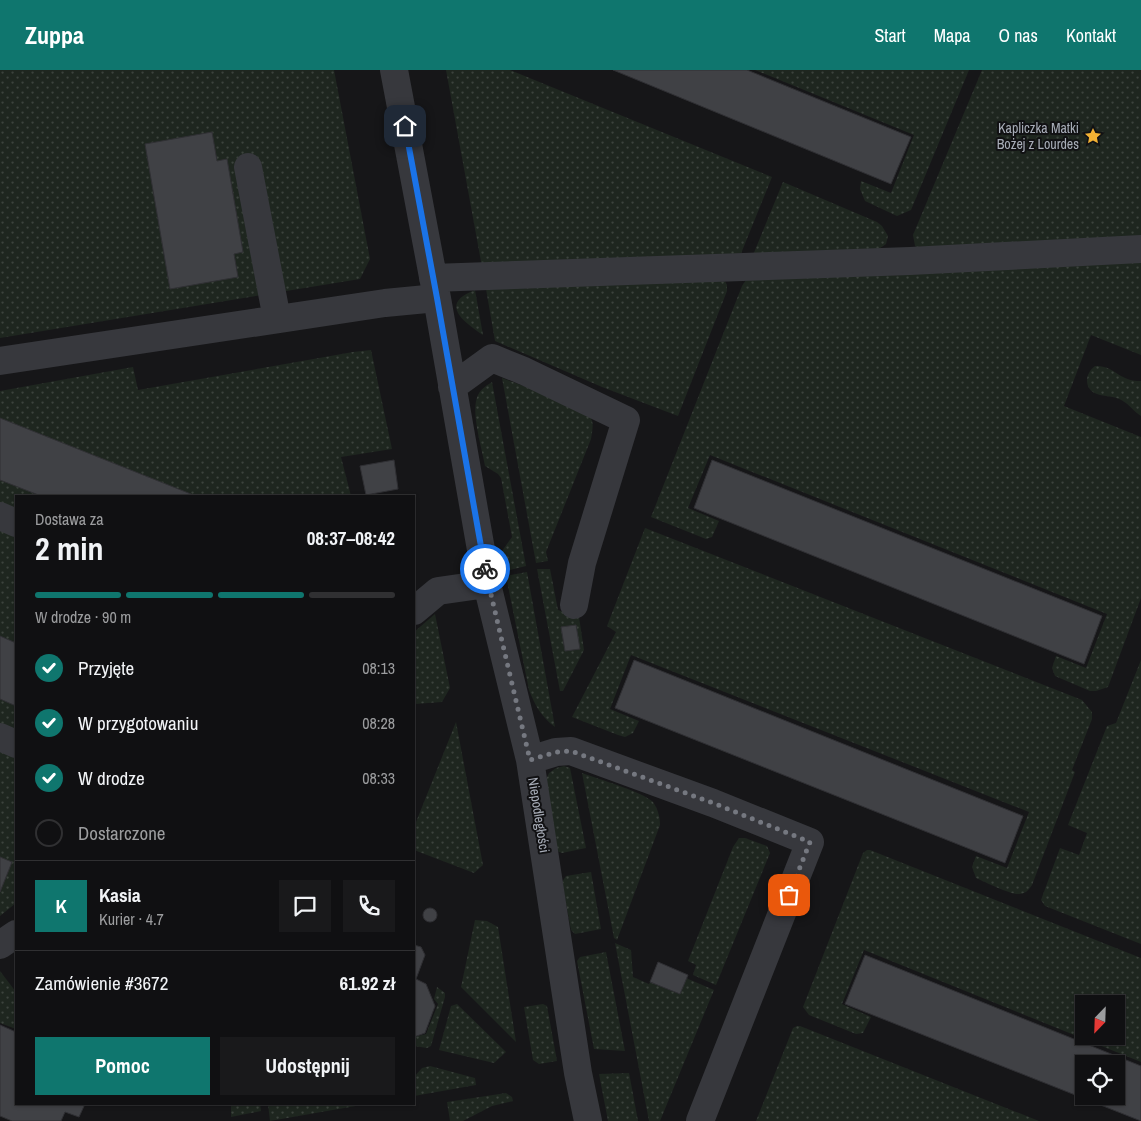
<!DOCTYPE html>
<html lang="pl">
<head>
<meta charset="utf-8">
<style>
	:root { --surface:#101012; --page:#19191b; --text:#f1f3f6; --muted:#9c9d9f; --line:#303032; --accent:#0f766e }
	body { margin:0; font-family:"Archivo Narrow",sans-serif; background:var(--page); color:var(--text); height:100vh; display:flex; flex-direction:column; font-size:19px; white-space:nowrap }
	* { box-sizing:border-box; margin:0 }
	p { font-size:16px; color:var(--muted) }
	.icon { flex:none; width:28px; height:28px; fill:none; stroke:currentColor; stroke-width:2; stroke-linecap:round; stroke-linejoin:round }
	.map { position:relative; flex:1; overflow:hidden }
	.sheet { position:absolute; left:15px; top:425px; width:400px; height:610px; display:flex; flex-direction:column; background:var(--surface); border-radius:0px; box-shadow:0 1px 4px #0004,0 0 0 1px var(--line) }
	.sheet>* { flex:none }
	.needle { width:32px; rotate:203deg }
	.fabs { position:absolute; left:1075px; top:925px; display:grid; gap:10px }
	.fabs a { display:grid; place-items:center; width:50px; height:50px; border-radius:0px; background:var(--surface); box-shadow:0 1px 4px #0004,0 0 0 1px var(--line); font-size:25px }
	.pin { position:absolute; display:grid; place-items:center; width:42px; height:42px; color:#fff; margin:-21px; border-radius:10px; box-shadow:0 2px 8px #0006 }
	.courier { position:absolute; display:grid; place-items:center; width:50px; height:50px; margin:-25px; border:4px solid #1a73e8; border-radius:50%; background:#fff; color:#222; box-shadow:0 1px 6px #0007 }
	.overview em { font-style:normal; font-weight:700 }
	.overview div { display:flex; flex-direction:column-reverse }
	.overview { display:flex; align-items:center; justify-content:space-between; height:85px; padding:0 20px }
	h1 { font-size:32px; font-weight:700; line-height:38px }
	.bar { display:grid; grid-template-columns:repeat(4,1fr); gap:8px 5px; align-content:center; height:60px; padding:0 20px }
	.bar i { height:6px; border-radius:4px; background:var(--line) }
	.bar .current { background:var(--accent) }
	.bar p { grid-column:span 4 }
	.line { display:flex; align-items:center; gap:12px; padding:0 20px; border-top:1px solid var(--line) }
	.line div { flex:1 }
	.round { display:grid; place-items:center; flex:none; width:52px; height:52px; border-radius:0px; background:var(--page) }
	ol { padding:0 20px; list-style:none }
	li { display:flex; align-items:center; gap:15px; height:55px }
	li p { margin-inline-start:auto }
	li .icon { padding:5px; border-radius:50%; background:var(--accent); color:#fff; stroke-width:4 }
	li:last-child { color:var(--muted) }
	li i { width:28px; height:28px; border:2px solid var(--line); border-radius:50% }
	.primary-button { display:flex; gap:10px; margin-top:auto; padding:10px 20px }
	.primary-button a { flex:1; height:58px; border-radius:0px; background:var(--accent); color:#fff; font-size:20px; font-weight:700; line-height:58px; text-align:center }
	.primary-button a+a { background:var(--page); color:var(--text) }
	header { display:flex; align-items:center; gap:30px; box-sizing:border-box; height:70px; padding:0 25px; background:var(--accent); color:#fff }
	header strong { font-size:24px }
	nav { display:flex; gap:28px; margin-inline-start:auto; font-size:18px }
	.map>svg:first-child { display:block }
</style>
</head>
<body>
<header>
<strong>Zuppa</strong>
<nav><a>Start</a><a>Mapa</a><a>O nas</a><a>Kontakt</a></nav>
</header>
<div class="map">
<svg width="1141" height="1051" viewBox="0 0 1141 1051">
	<defs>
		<pattern id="green-dots" width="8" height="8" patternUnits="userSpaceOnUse" patternTransform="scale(1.25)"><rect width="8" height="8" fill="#1e261f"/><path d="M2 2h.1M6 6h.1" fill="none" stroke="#3c433d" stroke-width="1.8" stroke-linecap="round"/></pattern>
	</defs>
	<rect width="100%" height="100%" fill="#161618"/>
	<path fill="url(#green-dots)" fill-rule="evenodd" d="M 0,0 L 334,0 L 370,189 L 360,209 L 0,268 Z
		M 446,0 L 510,0 L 772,107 L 740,186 L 482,197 Z
		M 755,0 L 969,0 L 911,140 L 897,146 L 865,131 L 860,119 L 861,111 L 891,123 L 914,65 Z
		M 982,0 L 1141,0 L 1141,168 L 918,179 L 915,176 L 913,165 Z
		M 783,112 L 877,152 L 882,156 L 888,166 L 886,174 L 879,179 L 753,185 Z
		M 1141,191 L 1141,285 L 1091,265 L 1064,336 L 1141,367 L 1141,528 L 1108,617 L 1096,621 L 1090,621 L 1055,606 L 1052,598 L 1056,586 L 1086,598 L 1107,544 L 710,385 L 688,438 L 719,451 L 712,467 L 706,469 L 651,447 L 742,216 L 746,210 Z
		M 724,209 L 727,215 L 727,221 L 678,346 L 602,317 L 495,271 L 486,219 Z
		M 475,220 L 483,265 C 464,252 438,234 475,220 Z
		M 371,280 L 392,379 L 341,387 L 351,426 L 16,426 L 16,833 L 0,846 L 0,321 L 133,297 L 138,320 L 353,282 Z
		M 1095,296 C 1115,295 1117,311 1141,311 L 1141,346 C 1134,342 1130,335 1123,331 C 1113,325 1105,327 1097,324 C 1083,319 1085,303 1095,296 Z
		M 502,308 L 581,337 C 594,348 594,352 591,369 L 546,482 L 548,491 L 536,493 Z
		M 492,312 L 526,496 L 506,501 L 502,481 L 512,467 L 501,408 L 498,404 L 485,396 C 482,378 470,341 478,325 C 481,319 487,315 492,312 Z
		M 645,458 L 1082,630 L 1092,642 L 1092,649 L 1072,700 L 1075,702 L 1032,815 C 1029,820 1025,824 1019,824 C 1011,825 985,812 976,808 L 972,797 L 976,786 L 1007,798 L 1029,742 L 631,585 L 610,639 L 639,651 L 633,663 L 625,667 L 618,665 L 572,647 L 616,562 L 607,556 Z
		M 537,499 L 550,499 L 558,540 L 579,547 L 584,580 L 563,621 L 560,621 Z
		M 527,502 L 555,657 C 541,647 535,635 529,620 L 506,506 Z
		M 435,544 L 450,618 L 442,632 L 415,634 L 414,562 Z
		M 1141,590 L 1141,874 L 1045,836 L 1041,830 L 1060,778 L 1079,785 L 1087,763 L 1068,755 L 1107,656 L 1116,653 Z
		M 456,652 L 483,795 L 474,803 L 414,780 L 414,757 Z
		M 564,696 L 570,698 L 586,778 L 562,783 L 557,781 L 544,714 L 549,703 L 556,698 Z
		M 582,703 C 598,709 643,722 653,732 C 658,739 660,747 660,755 L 617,870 L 614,868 Z
		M 739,768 L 745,768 L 767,776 L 770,783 L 716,915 L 693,905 L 696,895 L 688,891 L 733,777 Z
		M 867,780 L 870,780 L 1141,888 L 1141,992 L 864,880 L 842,934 L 871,947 L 863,963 L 856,964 L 809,945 L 803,937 L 863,783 ZM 1084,934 L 1116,934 L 1116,966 L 1084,966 Z
		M 591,802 L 601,859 L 575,864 L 571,860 L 562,812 L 566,806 Z
		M 475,850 L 487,851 L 498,857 L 516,972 L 461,917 Z
		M 615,873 L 631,880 L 633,907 L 649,914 L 650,912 L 679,924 L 686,908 L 714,920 L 660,1051 L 649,1051 Z
		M 606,882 L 625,981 L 594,979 L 577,891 L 580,887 Z
		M 0,901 L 16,922 L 16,959 L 0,953 Z
		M 437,917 L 445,923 L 445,927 L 431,976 L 427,978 L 414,976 L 414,967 L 426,964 L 438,934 L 434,929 Z
		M 457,934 L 506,982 L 494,993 L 439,980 L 451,936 Z
		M 543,934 L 547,936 L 557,991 L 539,994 L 533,990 L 524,937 Z
		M 797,956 L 800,956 L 1039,1051 L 756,1051 L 793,958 Z
		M 430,996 L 475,1008 L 476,1015 L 414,1026 L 414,1007 L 422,998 Z
		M 629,1003 L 638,1051 L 608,1051 L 599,1004 Z
		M 506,1023 L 512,1027 L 513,1031 L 492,1036 L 463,1051 L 450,1051 L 447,1032 Z
		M 231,1034 L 260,1034 L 261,1041 L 231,1047 Z
		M 268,1034 L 367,1034 L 270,1051 Z"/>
	<path fill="#404145" stroke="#303034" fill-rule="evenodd" d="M 613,0 L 747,0 L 911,67 L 891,114 Z
		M 212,62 L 217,91 L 227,89 L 243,182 L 234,184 L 238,207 L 170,219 L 145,74 Z
		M 0,348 L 196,426 L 41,426 L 0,410 Z
		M 394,390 L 398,419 L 366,425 L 360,396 Z
		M 712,390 L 1102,546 L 1084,594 L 694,438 Z
		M 576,555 L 580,579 L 565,581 L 561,557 Z
		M 0,566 L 16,573 L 16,636 L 0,629 Z
		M 634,590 L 1023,746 L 1005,793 L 615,638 Z
		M 0,787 L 12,792 L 0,822 Z
		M423 845a7 7 0 1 1 14 0a7 7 0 1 1-14 0Z
		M 414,875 L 421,877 L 425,885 L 416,909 L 426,914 L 435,936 L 425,963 L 414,967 Z
		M 865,885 L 1141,996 L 1141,1051 L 845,934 ZM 1084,994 L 1116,994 L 1116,1026 L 1084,1026 Z
		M 658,892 L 688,905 L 680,924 L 650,912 Z
		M 0,955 L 16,962 L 16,1034 L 85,1034 L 79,1047 L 65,1042 L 61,1051 L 12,1051 L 0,1046 Z"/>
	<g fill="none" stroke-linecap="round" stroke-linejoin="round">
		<path stroke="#37383d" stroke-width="28" d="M 394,0 L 437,228 L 487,514 L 530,690 L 578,1003 L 588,1051
			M 248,97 L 277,249
			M 433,208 L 910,191 L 1141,179
			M 0,291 L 385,233 L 437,228
			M 452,317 L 492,288 L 524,301 L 626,350 L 582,493 L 574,535
			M 0,446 L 16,453
			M 414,541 L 438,521 L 487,514
			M 0,667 L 16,674
			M 530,690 L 556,682 L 571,681 L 713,733 L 810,772 L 700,1051
			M 0,875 L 16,864"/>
	</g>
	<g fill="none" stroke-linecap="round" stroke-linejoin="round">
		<path stroke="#757880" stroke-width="5" stroke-dasharray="0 9" d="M 485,499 L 530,690 L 556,682 L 571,681 L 713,733 L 810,772 L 789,825"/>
		<path stroke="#1a73e8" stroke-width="6" d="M 405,56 L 437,228 L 485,499"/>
	</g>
	<defs>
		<g id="sight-bare" transform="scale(1.35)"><path d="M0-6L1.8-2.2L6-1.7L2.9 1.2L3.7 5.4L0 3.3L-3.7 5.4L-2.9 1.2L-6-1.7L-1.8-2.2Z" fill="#f2b134" stroke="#111113" stroke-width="2.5" paint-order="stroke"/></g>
	</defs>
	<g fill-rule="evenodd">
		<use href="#sight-bare" x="1093" y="66"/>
	</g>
	<g text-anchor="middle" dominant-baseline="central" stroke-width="4" stroke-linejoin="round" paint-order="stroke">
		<g font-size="14" fill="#a8adb8" stroke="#111113" text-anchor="end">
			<text x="1079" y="58">Kapliczka Matki<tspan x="1079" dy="16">Bożej z Lourdes</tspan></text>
		</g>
		<g font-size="14" fill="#a8adb8" stroke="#111113">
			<text transform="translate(539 745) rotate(81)">Niepodległości</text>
		</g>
	</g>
</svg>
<div class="fabs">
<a><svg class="needle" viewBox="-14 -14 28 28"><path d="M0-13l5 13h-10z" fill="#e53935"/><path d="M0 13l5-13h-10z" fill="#9c9d9f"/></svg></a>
<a><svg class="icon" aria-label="locate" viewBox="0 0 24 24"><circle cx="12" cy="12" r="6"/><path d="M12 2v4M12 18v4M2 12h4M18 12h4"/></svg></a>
</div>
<div class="pin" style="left:789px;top:825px;background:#ea580c"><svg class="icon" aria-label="bag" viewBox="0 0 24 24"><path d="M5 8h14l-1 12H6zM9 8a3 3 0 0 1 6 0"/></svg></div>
<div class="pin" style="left:405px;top:56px;background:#1f2937"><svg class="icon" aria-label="home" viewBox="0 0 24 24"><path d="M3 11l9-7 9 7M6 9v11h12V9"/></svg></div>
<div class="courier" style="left:485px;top:499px"><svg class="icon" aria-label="bike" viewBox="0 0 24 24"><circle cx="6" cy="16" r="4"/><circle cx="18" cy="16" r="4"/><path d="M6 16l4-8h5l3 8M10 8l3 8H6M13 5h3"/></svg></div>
<section class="sheet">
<div class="overview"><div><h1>2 min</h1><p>Dostawa za</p></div><em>08:37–08:42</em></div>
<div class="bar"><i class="current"></i><i class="current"></i><i class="current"></i><i></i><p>W drodze · 90 m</p></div>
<ol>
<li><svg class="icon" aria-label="check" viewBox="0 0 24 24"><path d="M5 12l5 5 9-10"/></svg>Przyjęte<p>08:13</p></li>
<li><svg class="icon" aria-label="check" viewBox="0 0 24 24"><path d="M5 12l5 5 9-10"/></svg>W przygotowaniu<p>08:28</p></li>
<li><svg class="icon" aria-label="check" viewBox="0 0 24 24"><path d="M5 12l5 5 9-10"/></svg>W drodze<p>08:33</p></li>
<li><i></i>Dostarczone</li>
</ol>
<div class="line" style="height:90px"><b class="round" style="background:var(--accent);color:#fff">K</b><div><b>Kasia</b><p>Kurier · 4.7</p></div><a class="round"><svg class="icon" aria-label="chat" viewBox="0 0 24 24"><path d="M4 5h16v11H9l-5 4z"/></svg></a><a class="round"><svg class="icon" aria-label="phone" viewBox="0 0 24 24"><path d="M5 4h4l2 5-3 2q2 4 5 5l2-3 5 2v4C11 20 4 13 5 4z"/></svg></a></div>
<div class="line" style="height:65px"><div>Zamówienie #3672</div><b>61.92 zł</b></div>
<div class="primary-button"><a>Pomoc</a><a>Udostępnij</a></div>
</section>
</div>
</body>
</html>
